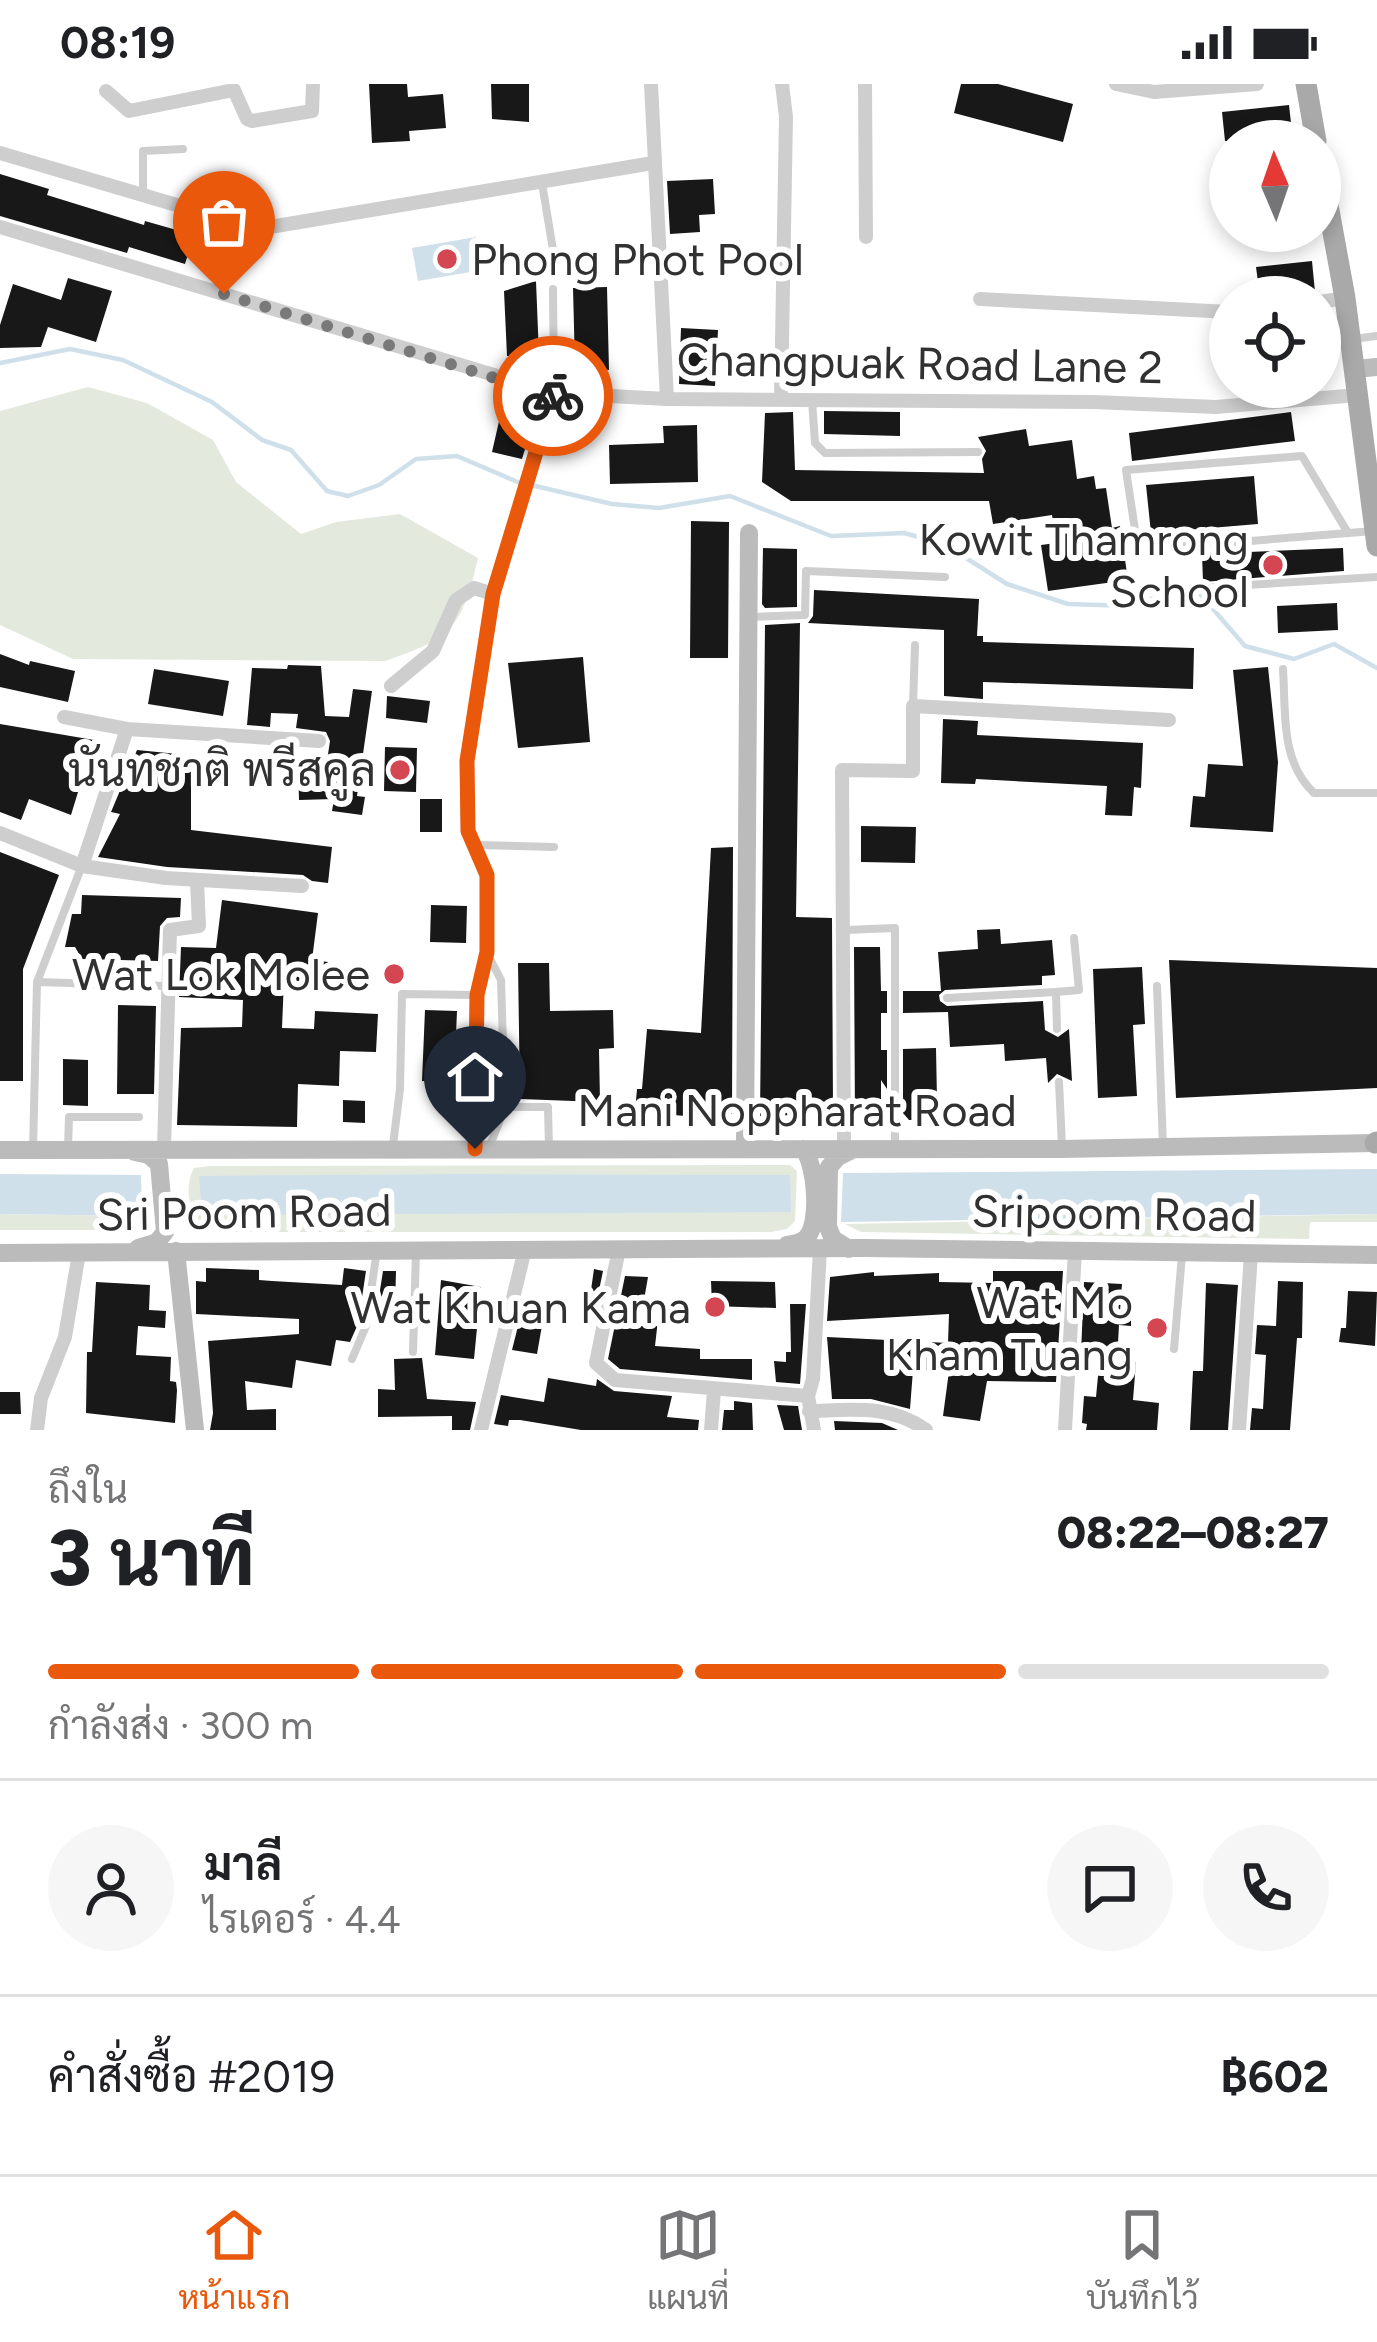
<!DOCTYPE html>
<html lang="th">
<head>
<meta charset="utf-8">
<style>
	:root { --surface:#fff; --page:#f6f6f6; --text:#202124; --muted:#757577; --line:#e0e0e0; --accent:#ea580c }
	body { margin:0; font-family:Figtree,Sarabun,sans-serif; background:var(--page); color:var(--text); height:100vh; display:flex; flex-direction:column; font-size:45px; white-space:nowrap }
	* { box-sizing:border-box; margin:0 }
	p { font-size:39px; color:var(--muted) }
	.icon { flex:none; width:66px; height:66px; fill:none; stroke:currentColor; stroke-width:2; stroke-linecap:round; stroke-linejoin:round }
	.map { position:relative; height:1346px; overflow:hidden }
	.side { display:flex; flex-direction:column; background:var(--surface); flex:1 }
	.side>* { flex:none }
	.needle { width:78px; rotate:358deg }
	.controls { position:absolute; left:1209px; top:36px; display:grid; gap:24px }
	.controls a { display:grid; place-items:center; width:132px; height:132px; border-radius:50%; background:var(--surface); box-shadow:0 6px 18px #0003; font-size:60px }
	.pin { position:absolute; display:grid; place-items:center; width:102px; height:102px; color:#fff; margin:-123px -51px; border-radius:50% 50% 50% 0; rotate:-45deg; box-shadow:0 0 12px #0007 }
	.pin .icon { rotate:45deg }
	.courier { position:absolute; display:grid; place-items:center; width:120px; height:120px; margin:-60px; border:9px solid #ea580c; border-radius:50%; background:#fff; color:#222; box-shadow:0 3px 15px #0007 }
	.summary em { font-style:normal; font-weight:800 }
	.summary div { display:flex; flex-direction:column-reverse }
	.summary { display:flex; align-items:center; justify-content:space-between; height:204px; padding:0 48px }
	h1 { font-size:78px; font-weight:800; line-height:90px }
	.bar { display:grid; grid-template-columns:repeat(4,1fr); gap:18px 12px; align-content:center; height:144px; padding:0 48px }
	.bar i { height:15px; border-radius:9px; background:var(--line) }
	.bar .current { background:var(--accent) }
	.bar p { grid-column:span 4 }
	.line { display:flex; align-items:center; gap:30px; padding:0 48px; border-top:3px solid var(--line) }
	.line div { flex:1 }
	.round { display:grid; place-items:center; flex:none; width:126px; height:126px; border-radius:63px; background:var(--page) }
	.status { display:flex; justify-content:space-between; align-items:center; height:84px; padding:0 60px; background:var(--surface); direction:ltr }
	.status svg { height:33px; fill:currentColor }
	.tabs { display:flex; justify-content:space-around; align-items:center; height:168px; border-top:3px solid var(--line); background:var(--surface); font-size:33px; color:var(--muted) }
	.tabs a { display:grid; justify-items:center; gap:6px }
	.tabs .current { color:var(--accent) }
	.map>svg:first-child { display:block }
</style>
</head>
<body>
<div class="status"><b>08:19</b><svg viewBox="0 0 49 12"><path d="M0 12V9h3v3zM5 12V6h3v6zM10 12V3h3v9zM15 12V0h3v12zM26 1h20v11H26zM47 4h2v5h-2z"/></svg></div>
<div class="map">
<svg width="1377" height="1346" viewBox="0 0 1377 1346">
	<rect width="100%" height="100%" fill="#fff"/>
	<path fill="#e4e9de" d="M 88,303 L 147,319 L 213,356 L 236,398 L 301,450 L 336,438 L 400,430 L 478,474 C 462,543 453,554 385,577 L 73,575 L 0,541 L 0,327 Z
		M 790,1081 L 797,1087 L 795,1137 L 787,1145 L 771,1148 L 224,1148 L 193,1137 C 189,1119 185,1100 194,1084 L 210,1082 Z
		M 0,1130 L 138,1132 L 137,1146 L 0,1146 Z
		M 1377,1130 L 1377,1138 L 1310,1138 L 1309,1155 L 861,1148 L 845,1140 Z"/>
	<path fill="#cfe0ea" d="M 476,153 L 482,186 L 418,197 L 412,164 Z
		M 1377,1085 L 1377,1130 L 841,1138 L 843,1089 Z
		M 0,1090 L 141,1091 L 142,1132 L 0,1130 Z
		M 464,1090 L 790,1091 L 791,1128 L 202,1131 L 199,1092 Z"/>
	<g fill="none" stroke-linecap="round" stroke-linejoin="round">
		<path stroke="#cfe0ea" stroke-width="4.5" d="M 0,279 L 70,265 L 123,276 L 212,318 L 262,356 L 291,366 L 327,407 L 348,412 L 379,401 L 416,375 L 457,372 L 520,399
			M 531,401 L 612,420 L 659,424 L 730,412 L 831,452 L 904,449 L 944,460 L 1007,500 L 1068,520 L 1130,522 L 1175,507 L 1200,510 L 1245,562 L 1294,575 L 1334,560 L 1377,584"/>
	</g>
	<path fill="#181818" d="M 369,0 L 407,0 L 408,13 L 443,10 L 446,44 L 409,47 L 410,57 L 372,59 Z
		M 491,0 L 529,0 L 529,38 L 492,35 Z
		M 961,0 L 998,0 L 1073,20 L 1063,58 L 954,29 Z
		M 1289,21 L 1293,57 L 1225,57 L 1222,28 Z
		M 0,90 L 49,105 L 47,111 L 144,141 L 145,137 L 194,151 L 185,180 L 129,163 L 127,169 L 0,132 Z
		M 713,95 L 715,130 L 699,131 L 700,148 L 670,150 L 667,97 Z
		M 1312,177 L 1315,208 L 1260,213 L 1256,183 Z
		M 68,194 L 112,207 L 96,258 L 48,243 L 41,263 L 0,264 L 0,241 L 13,200 L 61,216 Z
		M 536,197 L 539,272 L 507,272 L 504,207 Z
		M 607,203 L 609,286 L 575,282 L 573,204 Z
		M 681,244 L 718,246 L 715,302 L 679,300 Z
		M 505,311 L 539,319 L 522,375 L 492,368 Z
		M 824,327 L 900,328 L 900,352 L 824,350 Z
		M 793,328 L 795,386 L 984,389 L 982,375 L 986,367 L 978,353 L 1026,345 L 1029,362 L 1072,356 L 1077,395 L 1094,392 L 1096,405 L 1106,404 L 1112,444 L 1120,442 L 1128,496 L 1048,507 L 1041,461 L 1056,459 L 1052,431 L 993,440 L 989,417 L 791,417 L 762,398 L 765,329 Z
		M 1291,328 L 1295,357 L 1132,377 L 1129,349 Z
		M 697,341 L 698,398 L 610,400 L 609,361 L 664,359 L 663,342 Z
		M 1254,392 L 1258,440 L 1151,449 L 1146,401 Z
		M 691,437 L 729,438 L 728,574 L 690,574 Z
		M 763,464 L 797,465 L 797,523 L 765,524 L 762,520 Z
		M 1343,464 L 1344,487 L 1203,498 L 1202,470 Z
		M 814,506 L 979,515 L 977,552 L 983,552 L 983,558 L 1194,564 L 1193,605 L 983,598 L 983,615 L 944,612 L 944,546 L 808,539 L 813,532 Z
		M 1337,519 L 1338,546 L 1278,549 L 1277,522 Z
		M 800,539 L 796,833 L 832,834 L 833,1025 L 795,1024 L 795,1031 L 760,1032 L 765,541 Z
		M 0,570 L 29,581 L 30,577 L 75,587 L 68,618 L 0,603 Z
		M 583,573 L 590,658 L 518,664 L 508,579 Z
		M 288,581 L 321,582 L 325,632 L 349,633 L 353,605 L 372,607 L 357,712 L 365,713 L 362,731 L 332,727 L 334,715 L 299,716 L 298,677 L 327,677 L 330,657 L 326,648 L 296,644 L 298,630 L 271,629 L 270,643 L 247,641 L 252,584 L 287,585 Z
		M 1268,583 L 1278,678 L 1273,748 L 1190,743 L 1193,712 L 1205,713 L 1208,680 L 1243,682 L 1233,586 Z
		M 154,585 L 229,597 L 223,632 L 148,620 Z
		M 387,612 L 430,617 L 427,639 L 386,634 Z
		M 943,635 L 978,637 L 977,651 L 1143,659 L 1141,704 L 1134,703 L 1132,732 L 1105,731 L 1107,702 L 976,695 L 975,700 L 941,699 Z
		M 0,640 L 94,656 L 71,731 L 29,715 L 21,736 L 0,728 Z
		M 385,663 L 417,664 L 416,708 L 384,707 Z
		M 137,666 L 198,672 L 197,696 L 191,696 L 191,746 L 332,763 L 328,799 L 312,797 L 303,791 L 167,783 L 98,773 L 120,730 L 111,728 Z
		M 420,715 L 442,715 L 442,748 L 420,748 Z
		M 861,742 L 916,743 L 915,779 L 861,778 Z
		M 733,763 L 732,1030 L 686,1032 L 635,1028 L 637,1005 L 642,1005 L 647,945 L 701,949 L 711,764 Z
		M 0,768 L 59,791 L 23,885 L 23,997 L 0,997 Z
		M 82,811 L 181,814 L 180,833 L 167,834 L 160,842 L 158,877 L 82,875 L 75,863 L 65,863 L 72,830 L 81,830 Z
		M 222,816 L 318,829 L 312,876 L 328,878 L 325,901 L 284,895 L 282,944 L 314,945 L 315,927 L 378,930 L 376,968 L 340,967 L 339,1002 L 298,1000 L 297,1043 L 177,1041 L 181,944 L 242,943 L 243,916 L 179,913 L 181,863 L 216,864 Z
		M 431,821 L 467,822 L 466,859 L 430,858 Z
		M 1000,845 L 1001,860 L 1052,856 L 1055,891 L 1042,892 L 1042,901 L 945,906 L 939,911 L 940,917 L 947,922 L 1043,917 L 1045,946 L 1058,953 L 1069,945 L 1072,997 L 1057,990 L 1048,999 L 1046,974 L 1005,977 L 1004,960 L 950,963 L 948,928 L 903,929 L 903,907 L 941,907 L 938,868 L 978,865 L 977,846 Z
		M 854,863 L 880,863 L 881,907 L 887,907 L 887,929 L 881,929 L 881,966 L 887,966 L 887,1005 L 881,996 L 881,1036 L 855,1038 Z
		M 1169,876 L 1377,884 L 1377,1004 L 1176,1014 Z
		M 518,879 L 549,879 L 550,927 L 613,926 L 614,964 L 599,965 L 600,1018 L 520,1015 Z
		M 1142,883 L 1145,940 L 1133,941 L 1137,1012 L 1098,1014 L 1093,885 Z
		M 118,921 L 156,922 L 154,1010 L 117,1010 Z
		M 425,926 L 457,927 L 454,998 L 422,997 Z
		M 936,964 L 937,1016 L 943,1016 L 943,1036 L 909,1036 L 903,1029 L 903,965 Z
		M 63,975 L 88,976 L 88,1022 L 63,1021 Z
		M 343,1016 L 365,1017 L 365,1039 L 343,1038 Z
		M 206,1184 L 259,1186 L 259,1196 L 272,1197 L 342,1201 L 344,1184 L 366,1187 L 358,1240 L 350,1258 L 336,1256 L 331,1282 L 296,1276 L 292,1304 L 245,1297 L 247,1326 L 276,1325 L 276,1346 L 210,1346 L 213,1329 L 208,1257 L 299,1250 L 299,1235 L 196,1230 L 196,1197 L 206,1198 Z
		M 594,1185 L 603,1187 L 596,1221 L 589,1220 Z
		M 383,1187 L 396,1187 L 395,1225 L 377,1225 Z
		M 993,1187 L 1063,1187 L 1056,1298 L 987,1297 L 980,1337 L 943,1332 L 949,1287 L 913,1286 L 910,1325 L 871,1315 L 832,1315 L 827,1253 L 948,1259 L 949,1230 L 827,1237 L 830,1193 L 874,1188 L 874,1192 L 939,1189 L 939,1198 L 993,1199 Z
		M 625,1192 L 648,1193 L 644,1216 L 660,1218 L 655,1262 L 700,1265 L 700,1275 L 752,1275 L 752,1296 L 620,1285 L 608,1275 Z
		M 441,1196 L 481,1203 L 474,1275 L 435,1271 Z
		M 711,1197 L 775,1198 L 776,1224 L 712,1222 Z
		M 1278,1197 L 1303,1198 L 1302,1254 L 1297,1254 L 1290,1346 L 1250,1346 L 1252,1324 L 1263,1325 L 1266,1271 L 1255,1270 L 1257,1241 L 1276,1242 Z
		M 96,1198 L 150,1201 L 149,1226 L 166,1227 L 165,1244 L 138,1242 L 136,1271 L 171,1273 L 170,1297 L 176,1298 L 177,1306 L 175,1339 L 86,1329 L 87,1268 L 92,1268 Z
		M 1084,1198 L 1122,1200 L 1120,1227 L 1131,1228 L 1131,1242 L 1119,1241 L 1117,1277 L 1136,1278 L 1133,1316 L 1159,1319 L 1157,1346 L 1086,1346 L 1087,1340 L 1082,1339 L 1084,1312 L 1096,1313 L 1100,1271 L 1081,1269 Z
		M 1206,1199 L 1238,1201 L 1228,1346 L 1190,1346 L 1193,1287 L 1203,1287 Z
		M 1348,1207 L 1377,1208 L 1375,1262 L 1339,1258 L 1341,1244 L 1346,1244 Z
		M 790,1220 L 806,1220 L 800,1300 L 776,1298 L 774,1277 L 786,1278 L 786,1268 L 791,1268 Z
		M 522,1226 L 544,1230 L 537,1270 L 512,1266 Z
		M 422,1274 L 427,1315 L 476,1318 L 470,1346 L 452,1346 L 452,1332 L 378,1333 L 378,1305 L 395,1306 L 394,1275 Z
		M 548,1294 L 596,1302 L 597,1295 L 614,1307 L 672,1312 L 667,1333 L 699,1336 L 698,1346 L 581,1346 L 520,1336 L 509,1336 L 508,1342 L 494,1340 L 501,1311 L 544,1318 Z
		M 0,1308 L 20,1308 L 21,1330 L 0,1330 Z
		M 734,1317 L 752,1319 L 753,1346 L 722,1346 L 724,1326 L 734,1326 Z
		M 777,1321 L 798,1322 L 802,1346 L 784,1346 Z
		M 834,1337 L 882,1339 L 898,1346 L 835,1346 Z"/>
	<g fill="none" stroke-linecap="round" stroke-linejoin="round">
		<path stroke="#cecece" stroke-width="8" d="M 542,99 L 555,178
			M 143,110 L 143,67 L 183,65
			M 553,205 L 554,309
			M 1353,255 L 1377,252
			M 812,316 L 815,359 L 825,369 L 978,368
			M 1348,449 L 1302,372 L 1126,386 L 1138,466 L 1348,449 L 1374,447
			M 1214,503 L 1377,493
			M 750,533 L 805,531 L 806,487 L 945,493
			M 1283,585 C 1286,629 1280,677 1314,709 L 1377,709
			M 913,621 L 915,561
			M 476,761 L 554,763
			M 845,846 L 895,844 L 895,1063
			M 487,869 L 501,896 L 505,1023
			M 37,898 L 167,902
			M 1157,902 L 1163,1062
			M 947,914 L 1056,908
			M 1057,945 L 1056,908 L 1079,906 L 1074,854
			M 1059,998 L 1062,1062
			M 393,1061 L 400,1005 L 402,910 L 475,911
			M 68,1064 L 69,1033 L 139,1033
			M 489,1064 L 505,1023 L 548,1023 L 549,1065
			M 33,1066 L 37,898 L 81,784
			M 1174,1265 L 1182,1171
			M 413,1268 L 416,1168
			M 352,1275 L 366,1242 L 377,1166"/>
		<path stroke="#cecece" stroke-width="14" d="M 651,0 L 667,315
			M 865,0 L 866,153
			M 1116,0 L 1154,8 L 1257,0
			M 106,7 L 129,27 L 234,6 L 247,35 L 252,37 L 312,27 L 313,0
			M 0,69 L 258,145 L 653,79
			M 0,143 L 554,309 L 667,315 L 1093,318 L 1216,323 L 1358,311
			M 980,215 L 1230,228
			M 1320,218 L 1345,214
			M 781,314 L 786,33 L 782,0
			M 391,602 L 433,567 L 456,516 L 474,504 L 493,510
			M 64,633 L 127,645 L 319,657
			M 0,749 L 82,782 L 166,794 L 302,802
			M 82,782 L 127,645
			M 164,1065 L 170,846 L 199,842 L 197,797
			M 475,1065 L 477,911 L 487,868 L 487,791 L 468,747 L 467,677 L 493,510 L 554,309
			M 844,1065 L 842,686 L 913,687 L 913,622 L 1169,636
			M 619,1165 L 596,1279 L 615,1296 L 808,1312
			M 809,1327 C 852,1326 890,1320 926,1346
			M 37,1346 L 41,1314 L 65,1253 L 79,1169
			M 481,1346 L 525,1165
			M 711,1346 L 714,1306
			M 814,1346 L 808,1312 L 813,1295 L 820,1165
			M 1065,1346 L 1075,1167
			M 1239,1346 L 1251,1170"/>
		<path stroke="#bbb" stroke-width="18" d="M 1355,285 L 1377,283
			M 745,1065 L 749,449
			M 0,1066 L 1062,1065 L 1377,1059
			M 135,1068 L 149,1071 L 159,1080 L 165,1148 L 157,1158 L 138,1164
			M 787,1161 C 793,1160 802,1158 806,1154 C 821,1140 816,1079 803,1065
			M 849,1165 L 833,1155 L 828,1143 L 829,1083 L 838,1073 L 852,1066
			M 176,1167 L 195,1346
			M 0,1169 L 864,1164 L 1377,1171"/>
		<path stroke="#a9a9a9" stroke-width="21" d="M 1306,0 L 1316,57
			M 1320,77 L 1345,214 L 1377,462
			M 1375,1059 L 1377,1058"/>
	</g>
	<g fill="none" stroke-linecap="round" stroke-linejoin="round">
		<path stroke="#797979" stroke-width="12" stroke-dasharray="0 21.6" d="M 224,210 L 553,312"/>
		<path stroke="#ea580c" stroke-width="15" d="M 475,1065 L 477,911 L 487,868 L 487,791 L 468,747 L 467,677 L 493,510 L 553,312"/>
	</g>
	<g fill="#d54653" stroke="#fff" stroke-width="4.5">
		<circle cx="447" cy="175" r="12"/>
		<circle cx="1273" cy="481" r="12"/>
		<circle cx="400" cy="686" r="12"/>
		<circle cx="394" cy="890" r="12"/>
		<circle cx="715" cy="1223" r="12"/>
		<circle cx="1157" cy="1244" r="12"/>
	</g>
	<g text-anchor="middle" dominant-baseline="central" stroke-width="12" stroke-linejoin="round" paint-order="stroke">
		<g font-size="45" fill="#313131" stroke="#fff" text-anchor="end">
			<text x="471" y="175" text-anchor="start">Phong Phot Pool</text>
			<text x="1249" y="455">Kowit Thamrong<tspan x="1249" dy="52">School</tspan></text>
			<text x="376" y="686">นันทชาติ พรีสคูล</text>
			<text x="370" y="890">Wat Lok Molee</text>
			<text x="1133" y="1218">Wat Mo<tspan x="1133" dy="52">Kham Tuang</tspan></text>
			<text x="691" y="1223">Wat Khuan Kama</text>
		</g>
		<g font-size="45" fill="#313131" stroke="#fff">
			<text transform="translate(920 279) rotate(1)">Changpuak Road Lane 2</text>
			<text x="797" y="1026">Mani Noppharat Road</text>
			<text transform="translate(244 1128) rotate(-1)">Sri Poom Road</text>
			<text transform="translate(1114 1129) rotate(1)">Sripoom Road</text>
		</g>
	</g>
</svg>
<div class="controls">
<a><svg class="needle" viewBox="-14 -14 28 28"><path d="M0-13l5 13h-10z" fill="#e53935"/><path d="M0 13l5-13h-10z" fill="#757577"/></svg></a>
<a><svg class="icon" aria-label="locate" viewBox="0 0 24 24"><circle cx="12" cy="12" r="6"/><path d="M12 2v4M12 18v4M2 12h4M18 12h4"/></svg></a>
</div>
<div class="pin" style="left:224px;top:210px;background:#ea580c"><svg class="icon" aria-label="bag" viewBox="0 0 24 24"><path d="M5 8h14l-1 12H6zM9 8a3 3 0 0 1 6 0"/></svg></div>
<div class="pin" style="left:475px;top:1065px;background:#1f2937"><svg class="icon" aria-label="home" viewBox="0 0 24 24"><path d="M3 11l9-7 9 7M6 9v11h12V9"/></svg></div>
<div class="courier" style="left:553px;top:312px"><svg class="icon" aria-label="bike" viewBox="0 0 24 24"><circle cx="6" cy="16" r="4"/><circle cx="18" cy="16" r="4"/><path d="M6 16l4-8h5l3 8M10 8l3 8H6M13 5h3"/></svg></div>
</div>
<section class="side">
<div class="summary"><div><h1>3 นาที</h1><p>ถึงใน</p></div><em>08:22–08:27</em></div>
<div class="bar"><i class="current"></i><i class="current"></i><i class="current"></i><i></i><p>กำลังส่ง · 300 m</p></div>
<div class="line" style="height:216px"><a class="round"><svg class="icon" aria-label="person" viewBox="0 0 24 24"><circle cx="12" cy="8" r="4"/><path d="M4 21q1-7 8-7t8 7"/></svg></a><div><b>มาลี</b><p>ไรเดอร์ · 4.4</p></div><a class="round"><svg class="icon" aria-label="chat" viewBox="0 0 24 24"><path d="M4 5h16v11H9l-5 4z"/></svg></a><a class="round"><svg class="icon" aria-label="phone" viewBox="0 0 24 24"><path d="M5 4h4l2 5-3 2q2 4 5 5l2-3 5 2v4C11 20 4 13 5 4z"/></svg></a></div>
<div class="line" style="height:156px"><div>คำสั่งซื้อ #2019</div><b>฿602</b></div>
</section>
<nav class="tabs">
<a class="current"><svg class="icon" aria-label="home" viewBox="0 0 24 24"><path d="M3 11l9-7 9 7M6 9v11h12V9"/></svg>หน้าแรก</a>
<a><svg class="icon" aria-label="map" viewBox="0 0 24 24"><path d="M3 6l6-2 6 2 6-2v14l-6 2-6-2-6 2zM9 4v14M15 6v14"/></svg>แผนที่</a>
<a><svg class="icon" aria-label="saved" viewBox="0 0 24 24"><path d="M7 4h10v16l-5-4-5 4z"/></svg>บันทึกไว้</a>
</nav>
</body>
</html>
